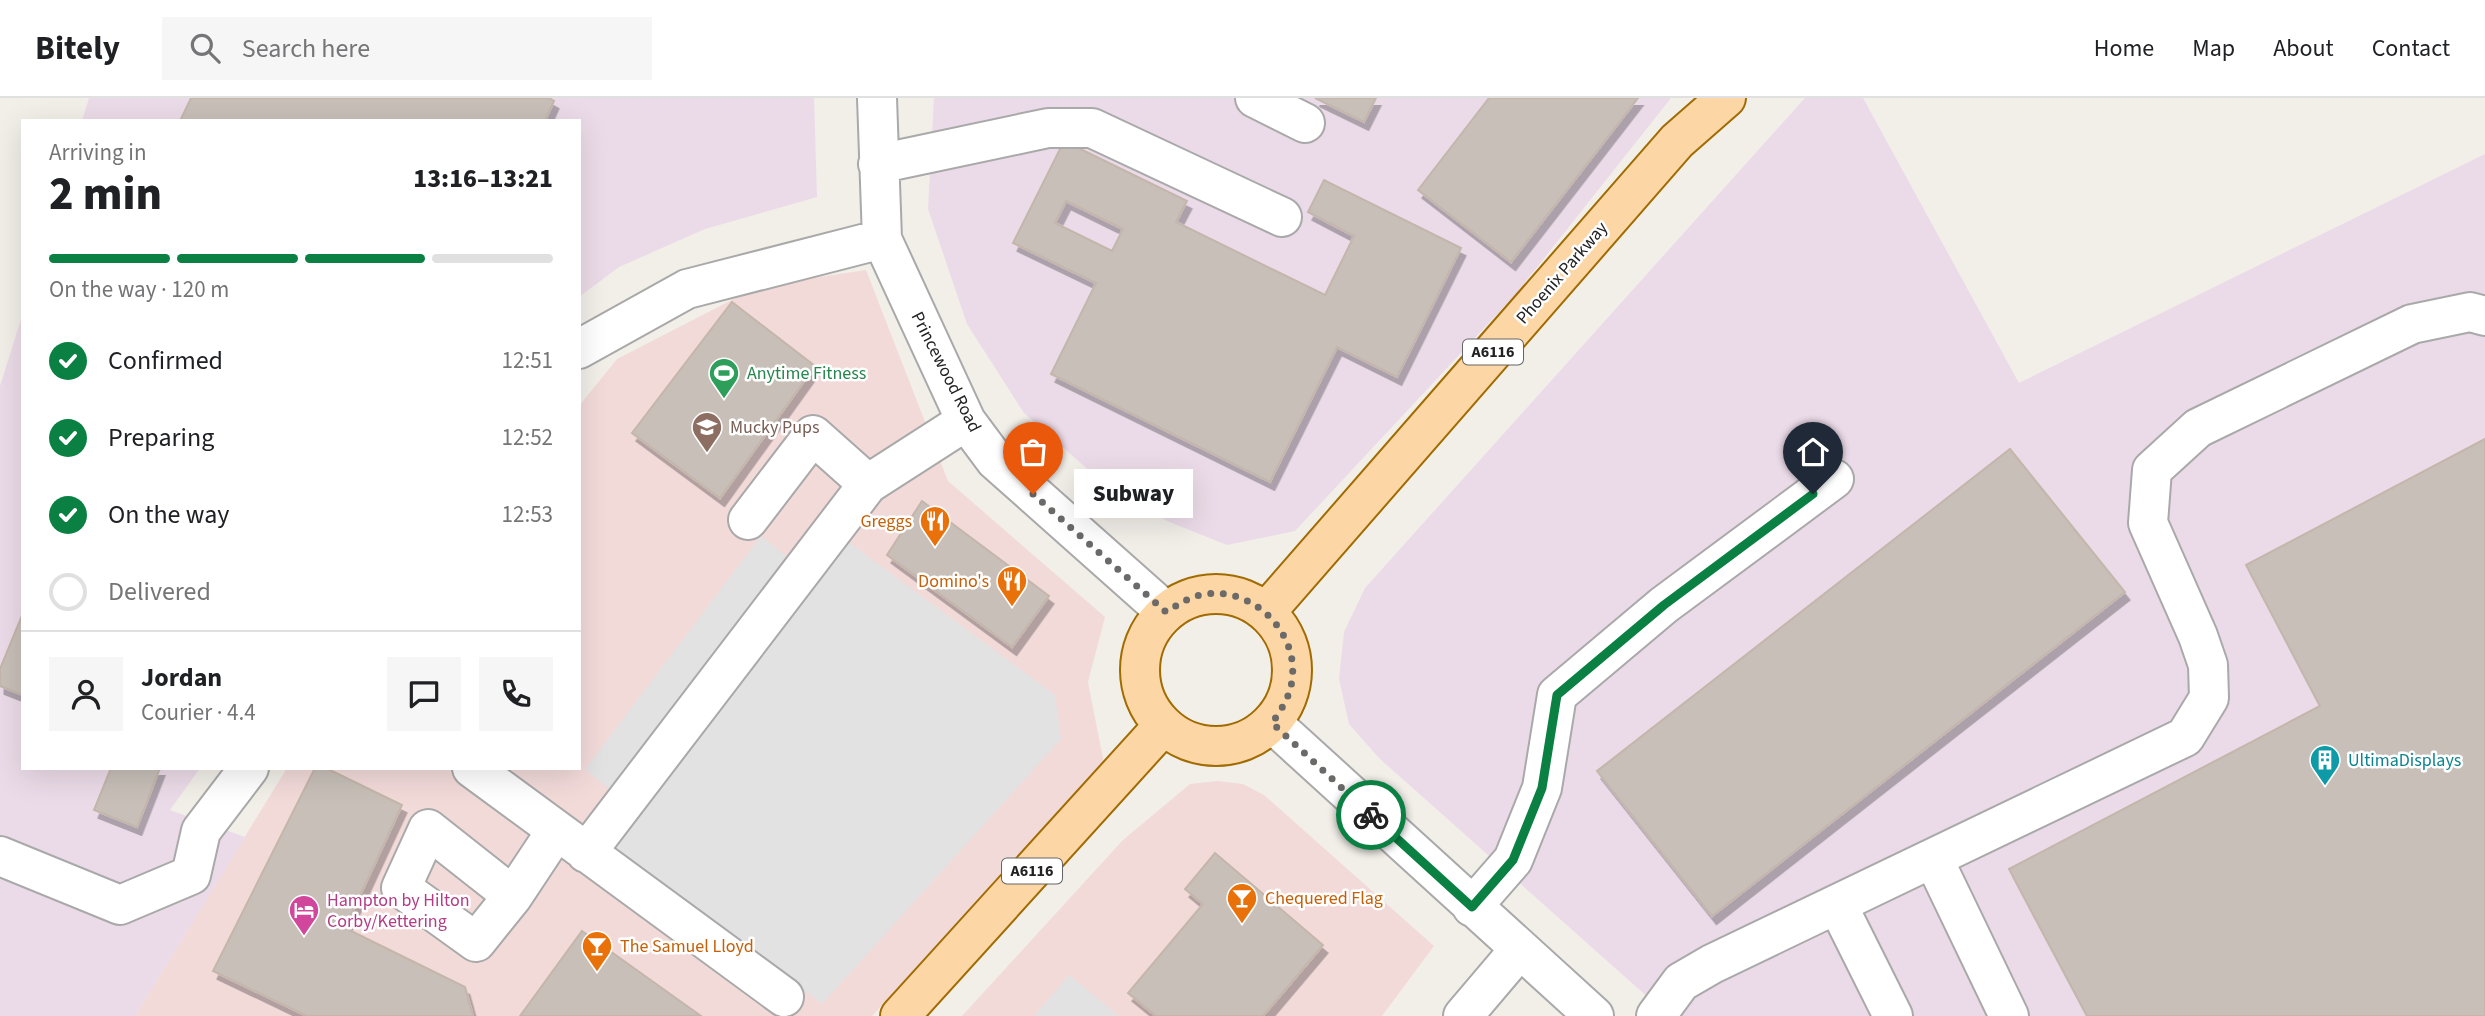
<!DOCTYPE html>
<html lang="en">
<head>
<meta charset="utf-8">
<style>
	:root { --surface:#fff; --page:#f6f6f6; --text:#202124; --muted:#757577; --line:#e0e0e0; --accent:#0b8043 }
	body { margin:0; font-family:"Source Sans 3",sans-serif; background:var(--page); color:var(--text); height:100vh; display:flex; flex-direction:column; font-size:26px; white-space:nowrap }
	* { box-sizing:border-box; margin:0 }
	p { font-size:23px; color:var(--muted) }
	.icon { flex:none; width:38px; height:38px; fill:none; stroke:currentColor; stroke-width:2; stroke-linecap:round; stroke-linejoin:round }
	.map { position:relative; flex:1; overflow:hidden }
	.side { position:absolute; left:21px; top:21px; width:560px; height:651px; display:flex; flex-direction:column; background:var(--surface); border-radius:0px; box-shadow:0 7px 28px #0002 }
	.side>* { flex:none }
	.pin { position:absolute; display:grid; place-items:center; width:60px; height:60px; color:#fff; margin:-72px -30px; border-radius:50% 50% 50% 0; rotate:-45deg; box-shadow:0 0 7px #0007 }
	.pin .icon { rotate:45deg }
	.courier { position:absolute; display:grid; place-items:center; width:70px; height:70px; margin:-35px; border:5px solid #0b8043; border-radius:50%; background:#fff; color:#222; box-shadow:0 2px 9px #0007 }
	.bubble { position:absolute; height:49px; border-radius:0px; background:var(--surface); box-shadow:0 7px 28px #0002; font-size:23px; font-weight:800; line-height:49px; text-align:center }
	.overview em { font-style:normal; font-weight:800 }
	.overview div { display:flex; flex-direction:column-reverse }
	.overview { display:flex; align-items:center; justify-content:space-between; height:119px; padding:0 28px }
	h1 { font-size:46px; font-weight:800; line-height:52px }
	.bar { display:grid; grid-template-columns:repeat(4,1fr); gap:10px 7px; align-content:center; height:84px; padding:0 28px }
	.bar i { height:9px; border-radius:5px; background:var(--line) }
	.bar .active { background:var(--accent) }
	.bar p { grid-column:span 4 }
	.line { display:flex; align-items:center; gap:18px; padding:0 28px; border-top:2px solid var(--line) }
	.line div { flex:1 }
	.round { display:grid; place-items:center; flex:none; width:74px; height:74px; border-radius:0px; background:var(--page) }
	ol { padding:0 28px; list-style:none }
	li { display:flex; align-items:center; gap:21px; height:77px }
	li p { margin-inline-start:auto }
	li .icon { padding:7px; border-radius:50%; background:var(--accent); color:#fff; stroke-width:4 }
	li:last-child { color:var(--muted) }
	li i { width:38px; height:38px; border:4px solid var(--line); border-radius:50% }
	header { display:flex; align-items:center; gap:42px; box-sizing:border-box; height:98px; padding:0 35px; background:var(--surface); border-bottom:2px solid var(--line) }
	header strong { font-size:33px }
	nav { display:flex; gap:38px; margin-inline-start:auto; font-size:24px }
	.search { width:490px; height:63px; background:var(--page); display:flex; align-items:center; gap:18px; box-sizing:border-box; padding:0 24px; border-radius:0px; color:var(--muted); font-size:26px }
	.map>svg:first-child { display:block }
</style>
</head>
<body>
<header>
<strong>Bitely</strong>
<div class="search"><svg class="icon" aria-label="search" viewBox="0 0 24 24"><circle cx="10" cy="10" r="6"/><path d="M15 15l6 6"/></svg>Search here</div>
<nav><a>Home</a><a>Map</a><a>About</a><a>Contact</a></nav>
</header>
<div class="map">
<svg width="2485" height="918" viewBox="0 0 2485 918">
	<defs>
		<filter id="shadow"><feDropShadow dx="4.5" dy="8" stdDeviation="0" flood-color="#0004"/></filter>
	</defs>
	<rect width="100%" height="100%" fill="#f2efe9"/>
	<path fill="#f2dad9" d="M 866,172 L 948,383 L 1105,519 L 1088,584 L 1105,671 L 872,918 L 135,918 L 287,670 L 579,670 L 579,308 L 617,261 L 759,188 Z
		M 1218,683 L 1243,686 L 1264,697 L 1434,848 L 1382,918 L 962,918 L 1123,742 L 1190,686 Z"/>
	<path fill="#ebdbe8" d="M 89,0 L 814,0 L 817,99 L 705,131 L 619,169 L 579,199 L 579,23 L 82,23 Z
		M 934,0 L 1671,0 L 1515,197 L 1295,433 L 1227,447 L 1167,423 L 1092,375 L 1024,315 L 967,226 L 928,111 Z
		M 1805,0 L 1863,0 L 2019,285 L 2485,56 L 2485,918 L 1669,918 L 1379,660 L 1349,626 L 1339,581 L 1344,534 L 1365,490 Z
		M 23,215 L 23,670 L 200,670 L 170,712 L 245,739 L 135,918 L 0,918 L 0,288 Z"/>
	<path fill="#e2e2e2" d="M 761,438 L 786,458 L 613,694 L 585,671 Z
		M 843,440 L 1055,597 L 1061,641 L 822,906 L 611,746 Z
		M 1069,877 L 1119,918 L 1034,918 Z"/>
	<path fill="#c7bfb8" stroke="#c4b6ab" stroke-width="2" fill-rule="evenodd" filter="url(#shadow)" d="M 191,0 L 549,0 L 554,3 L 545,23 L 180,23 Z
		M 1315,0 L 1376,0 L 1364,24 Z
		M 1489,0 L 1638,0 L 1511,164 L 1418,92 Z
		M 1064,43 L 1187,103 L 1176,124 L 1325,197 L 1354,138 L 1308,114 L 1324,82 L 1461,150 L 1397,279 L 1337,249 L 1270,384 L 1051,276 L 1096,185 L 1013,145 ZM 1066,103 L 1123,131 L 1112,153 L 1055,125 Z
		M 732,204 L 815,268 L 720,400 L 632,335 Z
		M 2485,341 L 2485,918 L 2087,918 L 2009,771 L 2320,608 L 2246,467 Z
		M 2010,351 L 2125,494 L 1712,818 L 1597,673 Z
		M 922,403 L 1049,498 L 1012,549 L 887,457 Z
		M 23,515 L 23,597 L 0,588 L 0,571 Z
		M 111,670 L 160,670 L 137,729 L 94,712 Z
		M 315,670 L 326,670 L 402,707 L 345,830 L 465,889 L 473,918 L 307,918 L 213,873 Z
		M 1215,755 L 1323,847 L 1263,918 L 1156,918 L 1128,895 L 1203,806 L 1185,791 Z
		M 582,833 L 701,918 L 520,918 Z"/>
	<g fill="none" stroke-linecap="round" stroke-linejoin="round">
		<g stroke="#a9a9a9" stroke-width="42">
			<path id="minor" d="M 877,0 L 882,141 L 966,323 L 995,362 L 1166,514
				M 1255,0 L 1305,25
				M 878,66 L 1048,30 L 1092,30 L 1282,119
				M 579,251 L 687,191 L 882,141
				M 748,422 L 813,337 L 868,386
				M 1272,625 L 1594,918
				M 472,670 L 784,899
				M 586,755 L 868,386 L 966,323
				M 0,758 L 120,807 L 191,777 L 201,733 L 249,670
				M 1933,760 L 2009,918
				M 513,798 L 428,731 L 401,790 L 476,844 L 513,798 L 556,733
				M 1837,806 L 1893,918
				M 1472,809 L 1513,762 L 1542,690 L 1557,597 L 1664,507 L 1834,381
				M 1463,918 L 1519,852
				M 1656,918 L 1681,884 L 1712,866 L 2185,639 L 2209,600 L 2208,567 L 2198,538 L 2148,425 L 2152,372 L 2198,330 L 2412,226 L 2470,214 L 2485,218"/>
		</g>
		<g stroke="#a06b00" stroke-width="42">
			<path id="major" d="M1140 572a76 76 0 1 1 152 0a76 76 0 1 1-152 0Z
				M 1266,514 L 1677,43 L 1726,0
				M 900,918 L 1163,628"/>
		</g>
		<use href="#minor" stroke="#fff" stroke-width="38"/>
		<use href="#major" stroke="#fcd6a4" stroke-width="38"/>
	</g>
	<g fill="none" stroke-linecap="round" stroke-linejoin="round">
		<path stroke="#6b6a68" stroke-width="7" stroke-dasharray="0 12.6" d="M 1033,396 L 1166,514 C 1179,506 1191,498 1205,496 C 1253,489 1299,534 1292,582 C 1290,599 1281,612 1272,625 L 1371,717"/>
		<path stroke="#0b8043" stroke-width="9" d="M 1371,717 L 1472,809 L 1513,762 L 1542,690 L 1557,597 L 1664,507 L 1813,396"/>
	</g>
	<defs>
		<g id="stadium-pin" transform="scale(1.575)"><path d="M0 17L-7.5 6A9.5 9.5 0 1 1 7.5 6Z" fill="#2e9e5b" stroke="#fff"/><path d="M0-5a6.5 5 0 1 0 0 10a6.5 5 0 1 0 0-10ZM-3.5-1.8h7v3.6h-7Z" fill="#fff"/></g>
		<g id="school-pin" transform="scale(1.575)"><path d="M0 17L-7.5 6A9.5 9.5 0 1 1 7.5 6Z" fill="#8d6e63" stroke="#fff"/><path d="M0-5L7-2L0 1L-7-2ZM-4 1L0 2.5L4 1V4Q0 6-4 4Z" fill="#fff"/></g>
		<g id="restaurant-pin" transform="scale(1.575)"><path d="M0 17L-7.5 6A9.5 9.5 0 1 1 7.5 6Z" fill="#e8710a" stroke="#fff"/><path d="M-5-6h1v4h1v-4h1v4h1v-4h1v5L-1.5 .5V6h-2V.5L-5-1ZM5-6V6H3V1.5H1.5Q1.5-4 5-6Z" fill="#fff"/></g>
		<g id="building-pin" transform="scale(1.575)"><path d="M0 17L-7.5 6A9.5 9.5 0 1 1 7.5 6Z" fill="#0f9aa8" stroke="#fff"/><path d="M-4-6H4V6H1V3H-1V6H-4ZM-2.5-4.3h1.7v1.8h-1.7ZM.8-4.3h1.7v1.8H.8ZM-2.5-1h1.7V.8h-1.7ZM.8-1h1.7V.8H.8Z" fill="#fff"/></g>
		<g id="bar-pin" transform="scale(1.575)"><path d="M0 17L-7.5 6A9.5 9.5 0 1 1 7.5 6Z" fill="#e8710a" stroke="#fff"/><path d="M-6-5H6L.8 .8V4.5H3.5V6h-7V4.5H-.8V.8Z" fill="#fff"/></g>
		<g id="hotel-pin" transform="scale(1.575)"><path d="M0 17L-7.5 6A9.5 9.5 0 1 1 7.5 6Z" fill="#d1479c" stroke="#fff"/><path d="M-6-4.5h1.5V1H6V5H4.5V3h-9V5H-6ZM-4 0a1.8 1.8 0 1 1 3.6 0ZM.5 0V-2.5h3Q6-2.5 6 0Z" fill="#fff"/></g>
	</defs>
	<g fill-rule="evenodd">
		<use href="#stadium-pin" x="724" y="275"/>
		<use href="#school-pin" x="707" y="329"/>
		<use href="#restaurant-pin" x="935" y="423"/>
		<use href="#restaurant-pin" x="1012" y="483"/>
		<use href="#building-pin" x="2325" y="662"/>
		<use href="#bar-pin" x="1242" y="800"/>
		<use href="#hotel-pin" x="304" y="812"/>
		<use href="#bar-pin" x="597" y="848"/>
	</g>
	<g text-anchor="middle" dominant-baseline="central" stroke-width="5" stroke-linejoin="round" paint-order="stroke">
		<g fill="#fff" stroke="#646464" stroke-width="2">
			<rect x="1463" y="241.5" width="60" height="25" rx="5"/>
			<rect x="1002" y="760.5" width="60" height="25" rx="5"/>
		</g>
		<g font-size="16" font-weight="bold" fill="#222">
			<text x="1493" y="254">A6116</text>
			<text x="1032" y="773">A6116</text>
		</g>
		<g font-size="18" fill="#222" stroke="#fff">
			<text transform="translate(1562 175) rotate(-49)">Phoenix Parkway</text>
			<text transform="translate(946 274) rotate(63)">Princewood Road</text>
		</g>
		<g font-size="18" fill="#27864d" stroke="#fff" text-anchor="start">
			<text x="747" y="275">Anytime Fitness</text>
		</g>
		<g font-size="18" fill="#785e54" stroke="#fff" text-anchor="start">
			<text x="730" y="329">Mucky Pups</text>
		</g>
		<g font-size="18" fill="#c56008" stroke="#fff" text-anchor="end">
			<text x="912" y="423">Greggs</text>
			<text x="989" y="483">Domino's</text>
			<text x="1265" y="800" text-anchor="start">Chequered Flag</text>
			<text x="620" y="848" text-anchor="start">The Samuel Lloyd</text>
		</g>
		<g font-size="18" fill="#0d838f" stroke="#fff" text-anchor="start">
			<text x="2348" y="662">UltimaDisplays</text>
		</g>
		<g font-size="18" fill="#b23c85" stroke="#fff" text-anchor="start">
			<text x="327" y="802">Hampton by Hilton<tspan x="327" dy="21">Corby/Kettering</tspan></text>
		</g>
	</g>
</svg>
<div class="pin" style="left:1033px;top:396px;background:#ea580c"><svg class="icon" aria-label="bag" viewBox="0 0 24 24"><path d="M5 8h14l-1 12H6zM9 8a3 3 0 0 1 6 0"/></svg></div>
<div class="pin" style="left:1813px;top:396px;background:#1f2937"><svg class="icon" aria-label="home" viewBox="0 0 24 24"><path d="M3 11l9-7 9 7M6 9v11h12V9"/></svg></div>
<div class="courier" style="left:1371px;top:717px"><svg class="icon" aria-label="bike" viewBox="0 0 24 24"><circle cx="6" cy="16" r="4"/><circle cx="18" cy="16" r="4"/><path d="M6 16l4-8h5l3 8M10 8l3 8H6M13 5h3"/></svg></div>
<div class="bubble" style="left:1074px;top:371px;width:119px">Subway</div>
<section class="side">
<div class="overview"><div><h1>2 min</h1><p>Arriving in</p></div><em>13:16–13:21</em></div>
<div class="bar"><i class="active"></i><i class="active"></i><i class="active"></i><i></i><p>On the way · 120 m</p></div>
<ol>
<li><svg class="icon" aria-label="check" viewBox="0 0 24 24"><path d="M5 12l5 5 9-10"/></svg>Confirmed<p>12:51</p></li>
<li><svg class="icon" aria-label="check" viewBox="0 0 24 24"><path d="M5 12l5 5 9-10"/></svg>Preparing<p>12:52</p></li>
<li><svg class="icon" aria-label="check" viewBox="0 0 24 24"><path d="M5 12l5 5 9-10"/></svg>On the way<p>12:53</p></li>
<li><i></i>Delivered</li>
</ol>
<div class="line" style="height:126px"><a class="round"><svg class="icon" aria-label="person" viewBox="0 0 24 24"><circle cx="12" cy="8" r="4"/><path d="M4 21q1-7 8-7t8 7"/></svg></a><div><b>Jordan</b><p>Courier · 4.4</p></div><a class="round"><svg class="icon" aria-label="chat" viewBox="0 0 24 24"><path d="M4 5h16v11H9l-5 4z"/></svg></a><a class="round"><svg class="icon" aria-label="phone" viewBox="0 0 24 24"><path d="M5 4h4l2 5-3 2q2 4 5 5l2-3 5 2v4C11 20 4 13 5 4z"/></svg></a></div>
</section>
</div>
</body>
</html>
